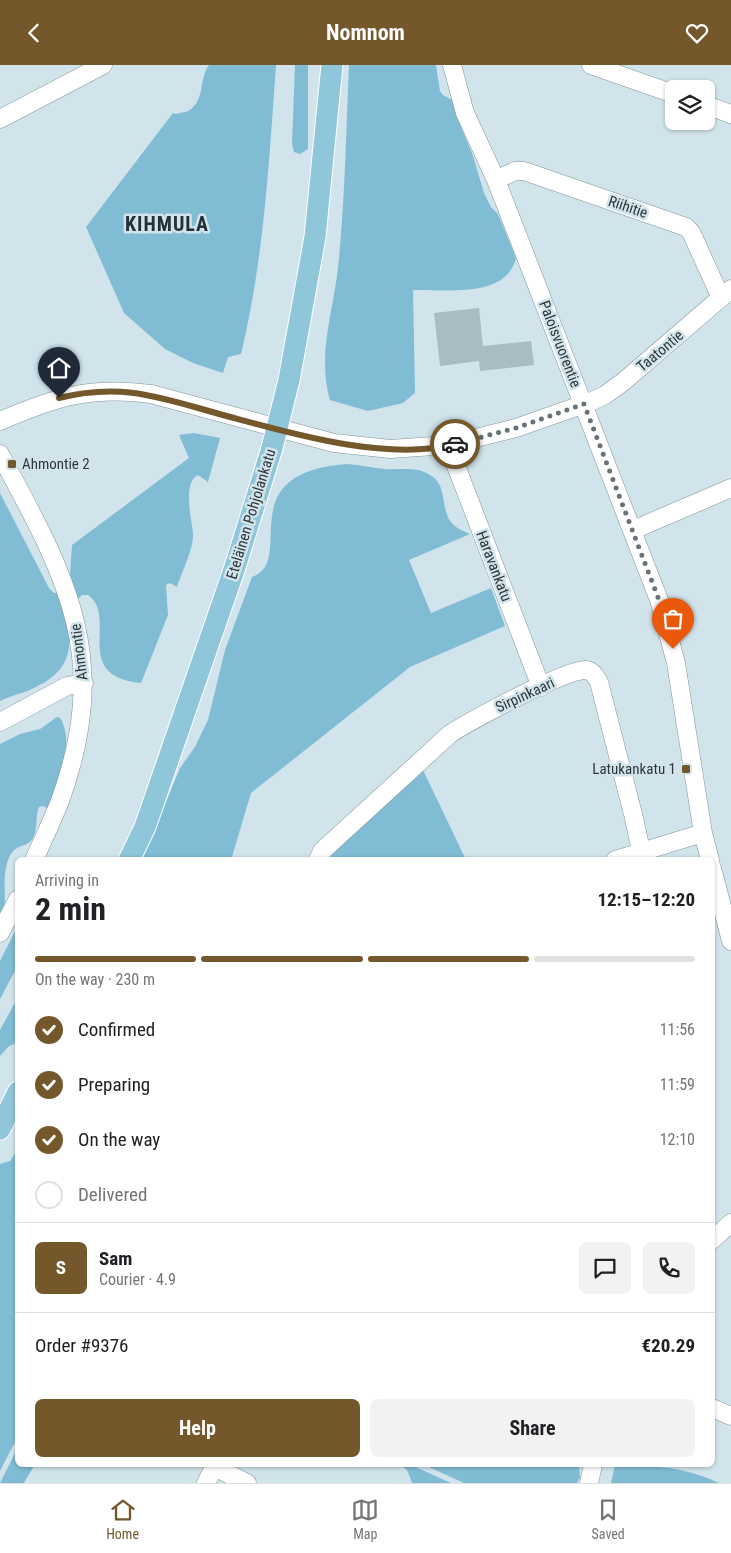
<!DOCTYPE html>
<html lang="en">
<head>
<meta charset="utf-8">
<style>
	:root { --surface:#fff; --page:#f2f2f2; --text:#202124; --muted:#757577; --line:#e0e0e0; --accent:#74572a }
	body { margin:0; font-family:"Roboto Condensed",sans-serif; background:var(--page); color:var(--text); height:100vh; display:flex; flex-direction:column; font-size:19px; white-space:nowrap }
	* { box-sizing:border-box; margin:0 }
	p { font-size:16px; color:var(--muted) }
	.icon { flex:none; width:28px; height:28px; fill:none; stroke:currentColor; stroke-width:2; stroke-linecap:round; stroke-linejoin:round }
	.map { position:relative; flex:1; overflow:hidden }
	.drawer { position:absolute; left:15px; top:792px; width:700px; height:610px; display:flex; flex-direction:column; background:var(--surface); border-radius:8px; box-shadow:0 1px 4px #0004 }
	.drawer>* { flex:none }
	.controls { position:absolute; left:665px; top:15px; display:grid; gap:10px }
	.controls a { display:grid; place-items:center; width:50px; height:50px; border-radius:8px; background:var(--surface); box-shadow:0 1px 4px #0004; font-size:25px }
	.pin { position:absolute; display:grid; place-items:center; width:42px; height:42px; color:#fff; margin:-51px -21px; border-radius:50% 50% 50% 0; rotate:-45deg; box-shadow:0 0 5px #0007 }
	.pin .icon { rotate:45deg }
	.courier { position:absolute; display:grid; place-items:center; width:50px; height:50px; margin:-25px; border:4px solid #74572a; border-radius:50%; background:#fff; color:#222; box-shadow:0 1px 6px #0007 }
	.head em { font-style:normal; font-weight:700 }
	.head div { display:flex; flex-direction:column-reverse }
	.head { display:flex; align-items:center; justify-content:space-between; height:85px; padding:0 20px }
	h1 { font-size:32px; font-weight:700; line-height:38px }
	.bar { display:grid; grid-template-columns:repeat(4,1fr); gap:8px 5px; align-content:center; height:60px; padding:0 20px }
	.bar i { height:6px; border-radius:4px; background:var(--line) }
	.bar .selected { background:var(--accent) }
	.bar p { grid-column:span 4 }
	.line { display:flex; align-items:center; gap:12px; padding:0 20px; border-top:1px solid var(--line) }
	.line div { flex:1 }
	.round { display:grid; place-items:center; flex:none; width:52px; height:52px; border-radius:8px; background:var(--page) }
	ol { padding:0 20px; list-style:none }
	li { display:flex; align-items:center; gap:15px; height:55px }
	li p { margin-inline-start:auto }
	li .icon { padding:5px; border-radius:50%; background:var(--accent); color:#fff; stroke-width:4 }
	li:last-child { color:var(--muted) }
	li i { width:28px; height:28px; border:2px solid var(--line); border-radius:50% }
	.primary-button { display:flex; gap:10px; margin-top:auto; padding:10px 20px }
	.primary-button a { flex:1; height:58px; border-radius:8px; background:var(--accent); color:#fff; font-size:20px; font-weight:700; line-height:58px; text-align:center }
	.primary-button a+a { background:var(--page); color:var(--text) }
	header { display:flex; justify-content:space-between; align-items:center; height:65px; padding:0 20px; background:var(--accent); color:#fff; font-size:22px; font-weight:700 }
	.tab-bar { display:flex; justify-content:space-around; align-items:center; height:70px; border-top:1px solid var(--line); background:var(--surface); font-size:14px; color:var(--muted) }
	.tab-bar a { display:grid; justify-items:center; gap:2px }
	.tab-bar .selected { color:var(--accent) }
	.map>svg:first-child { display:block }
</style>
</head>
<body>
<header><svg class="icon" aria-label="back" viewBox="0 0 24 24"><path d="M15 5l-7 7 7 7"/></svg>Nomnom<svg class="icon" aria-label="heart" viewBox="0 0 24 24"><path d="M12 20l-8-8c-3-5 5-10 8-4 3-6 11-1 8 4z"/></svg></header>
<div class="map">
<svg width="731" height="1418" viewBox="0 0 731 1418">
	<rect width="100%" height="100%" fill="#d1e4ec"/>
	<path fill="#81bcd5" d="M 209,0 L 276,0 C 269,97 264,194 241,289 L 228,292 L 223,308 L 193,298 L 165,284 L 124,248 L 86,162 L 173,48 L 176,49 C 181,47 187,48 191,44 C 205,33 199,13 209,0 Z
		M 295,0 L 308,0 L 308,84 L 300,89 L 294,87 L 292,79 Z
		M 349,0 L 436,0 L 440,26 L 443,30 L 454,36 L 457,52 L 473,91 L 484,128 L 491,142 L 498,149 L 516,193 C 506,234 446,224 413,225 L 415,328 L 403,338 L 368,346 L 330,335 C 317,291 333,247 338,203 C 345,136 346,67 349,0 Z
		M 194,368 L 220,373 L 208,417 L 198,410 C 182,417 192,456 193,469 C 194,483 181,509 177,522 L 170,518 L 166,520 L 168,550 L 141,618 C 70,612 119,551 88,530 L 82,530 L 78,534 L 70,510 L 72,480 L 189,393 L 179,370 Z
		M 347,399 C 360,400 373,403 385,404 C 401,405 416,401 430,410 C 450,421 438,449 456,462 C 460,465 466,467 470,469 L 409,495 L 431,548 L 491,523 L 505,561 L 410,602 L 251,728 L 231,795 L 142,795 L 180,703 L 195,682 L 208,655 L 225,585 L 252,512 C 298,496 227,408 347,399 Z
		M 0,428 L 49,523 L 54,528 L 60,528 C 70,567 82,600 36,622 C 25,628 12,630 0,636 Z
		M 57,652 L 60,653 C 76,677 57,720 49,744 L 43,741 L 39,742 C 35,752 38,763 33,773 C 26,786 12,774 6,803 C 2,820 9,842 0,856 L 0,679 L 20,669 L 40,664 Z
		M 423,705 L 466,795 L 327,795 L 368,753 Z
		M 16,864 L 17,902 L 0,934 L 0,896 Z
		M 17,934 L 17,977 L 8,982 L 0,991 L 0,965 Z
		M 17,1085 L 17,1373 L 0,1406 L 0,1099 L 10,1096 Z
		M 17,1384 L 18,1400 L 34,1401 L 24,1418 L 0,1418 Z
		M 400,1400 L 411,1400 L 451,1418 L 412,1418 L 407,1405 Z
		M 424,1400 L 579,1400 L 580,1413 L 577,1418 L 464,1418 Z
		M 615,1400 C 650,1400 687,1402 719,1418 L 611,1418 Z"/>
	<path fill="#a9bbc3" d="M 479,243 L 483,281 L 531,276 L 534,300 L 480,306 L 479,296 L 440,301 L 434,248 Z"/>
	<g fill="none" stroke-linecap="round" stroke-linejoin="round">
		<g stroke="#81939a" stroke-width="19">
			<path id="minor" d="M 452,0 L 465,48 L 496,115 L 659,535 L 676,598 L 703,768 L 710,795
				M 591,0 L 674,29
				M 706,40 L 731,49
				M 0,54 L 103,0
				M 496,115 L 515,106 L 524,106 L 686,162 L 691,167 L 721,233
				M 0,356 C 56,332 90,321 151,329 L 334,378 L 390,384 L 448,380 L 516,363 L 590,337 L 605,330 L 623,317 L 731,224
				M 448,380 L 541,622
				M 0,389 C 67,513 112,592 60,736 C 52,756 43,775 34,795
				M 633,465 L 731,423
				M 0,657 L 67,621 L 84,618
				M 318,795 L 322,786 L 450,669 C 470,656 566,604 586,605 C 593,606 595,611 599,617 L 634,753 L 643,795
				M 615,795 L 703,768
				M 712,803 L 731,876
				M 0,868 L 18,834
				M 712,1175 L 731,1158
				M 712,1343 L 731,1351
				M 206,1418 L 214,1402 L 247,1418
				M 589,1418 L 593,1400"/>
		</g>
		<g stroke="#fff" stroke-width="23">
			<path id="major" d="M 289,315 L 315,172 L 332,0
				M 129,795 L 145,762 L 235,502 L 272,383
				M 0,1064 L 18,1027"/>
		</g>
		<use href="#minor" stroke="#fff" stroke-width="18"/>
		<use href="#major" stroke="#8fc6da" stroke-width="21"/>
		<g stroke="#fff" stroke-width="23" stroke-linecap="butt">
			<path id="major-bridge" d="M 272,383 L 289,315"/>
		</g>
		<use href="#major-bridge" stroke="#8fc6da" stroke-width="21"/>
	</g>
	<g fill="none" stroke-linecap="round" stroke-linejoin="round">
		<path stroke="#687378" stroke-width="5" stroke-dasharray="0 9" d="M 455,379 L 516,363 L 584,339 L 659,535 L 673,584"/>
		<path stroke="#74572a" stroke-width="6" d="M 59,333 C 123,317 161,333 223,350 C 290,368 386,397 455,379"/>
	</g>
	<g fill="#74572a" stroke="#d1e4ec" stroke-width="2">
		<rect x="7" y="394" width="10" height="10" rx="2.5"/>
		<rect x="681" y="699" width="10" height="10" rx="2.5"/>
	</g>
	<g text-anchor="middle" dominant-baseline="central" stroke-width="5" stroke-linejoin="round" paint-order="stroke">
		<g font-size="15" fill="#2f3639" stroke="#d1e4ec">
			<text transform="translate(628 142) rotate(19)">Riihitie</text>
			<text transform="translate(560 279) rotate(69)">Paloisvuorentie</text>
			<text transform="translate(660 286) rotate(-40)">Taatontie</text>
			<text transform="translate(251 449) rotate(-73)">Eteläinen Pohjolankatu</text>
			<text transform="translate(494 501) rotate(69)">Haravankatu</text>
			<text transform="translate(79 587) rotate(-97)">Ahmontie</text>
			<text transform="translate(525 630) rotate(-25)">Sirpinkaari</text>
		</g>
		<g font-size="15" fill="#2f3639" stroke="#d1e4ec" text-anchor="start">
			<text x="22" y="399">Ahmontie 2</text>
			<text x="676" y="704" text-anchor="end">Latukankatu 1</text>
		</g>
		<g font-size="20" font-weight="bold" letter-spacing="1" fill="#223137" stroke="#d1e4ec">
			<text x="167" y="159">KIHMULA</text>
		</g>
	</g>
</svg>
<div class="controls">
<a><svg class="icon" aria-label="layers" viewBox="0 0 24 24"><path d="M12 4l9 5-9 5-9-5zM3 14l9 5 9-5"/></svg></a>
</div>
<div class="pin" style="left:673px;top:584px;background:#ea580c"><svg class="icon" aria-label="bag" viewBox="0 0 24 24"><path d="M5 8h14l-1 12H6zM9 8a3 3 0 0 1 6 0"/></svg></div>
<div class="pin" style="left:59px;top:333px;background:#1f2937"><svg class="icon" aria-label="home" viewBox="0 0 24 24"><path d="M3 11l9-7 9 7M6 9v11h12V9"/></svg></div>
<div class="courier" style="left:455px;top:379px"><svg class="icon" aria-label="car" viewBox="0 0 24 24"><path d="M5 17H2v-5l4-1 3-4h7l3 4 3 1v5h-3M9 17h6M6 11h13"/><circle cx="7" cy="17" r="2"/><circle cx="17" cy="17" r="2"/></svg></div>
<section class="drawer">
<div class="head"><div><h1>2 min</h1><p>Arriving in</p></div><em>12:15–12:20</em></div>
<div class="bar"><i class="selected"></i><i class="selected"></i><i class="selected"></i><i></i><p>On the way · 230 m</p></div>
<ol>
<li><svg class="icon" aria-label="check" viewBox="0 0 24 24"><path d="M5 12l5 5 9-10"/></svg>Confirmed<p>11:56</p></li>
<li><svg class="icon" aria-label="check" viewBox="0 0 24 24"><path d="M5 12l5 5 9-10"/></svg>Preparing<p>11:59</p></li>
<li><svg class="icon" aria-label="check" viewBox="0 0 24 24"><path d="M5 12l5 5 9-10"/></svg>On the way<p>12:10</p></li>
<li><i></i>Delivered</li>
</ol>
<div class="line" style="height:90px"><b class="round" style="background:var(--accent);color:#fff">S</b><div><b>Sam</b><p>Courier · 4.9</p></div><a class="round"><svg class="icon" aria-label="chat" viewBox="0 0 24 24"><path d="M4 5h16v11H9l-5 4z"/></svg></a><a class="round"><svg class="icon" aria-label="phone" viewBox="0 0 24 24"><path d="M5 4h4l2 5-3 2q2 4 5 5l2-3 5 2v4C11 20 4 13 5 4z"/></svg></a></div>
<div class="line" style="height:65px"><div>Order #9376</div><b>€20.29</b></div>
<div class="primary-button"><a>Help</a><a>Share</a></div>
</section>
</div>
<nav class="tab-bar">
<a class="selected"><svg class="icon" aria-label="home" viewBox="0 0 24 24"><path d="M3 11l9-7 9 7M6 9v11h12V9"/></svg>Home</a>
<a><svg class="icon" aria-label="map" viewBox="0 0 24 24"><path d="M3 6l6-2 6 2 6-2v14l-6 2-6-2-6 2zM9 4v14M15 6v14"/></svg>Map</a>
<a><svg class="icon" aria-label="saved" viewBox="0 0 24 24"><path d="M7 4h10v16l-5-4-5 4z"/></svg>Saved</a>
</nav>
</body>
</html>
